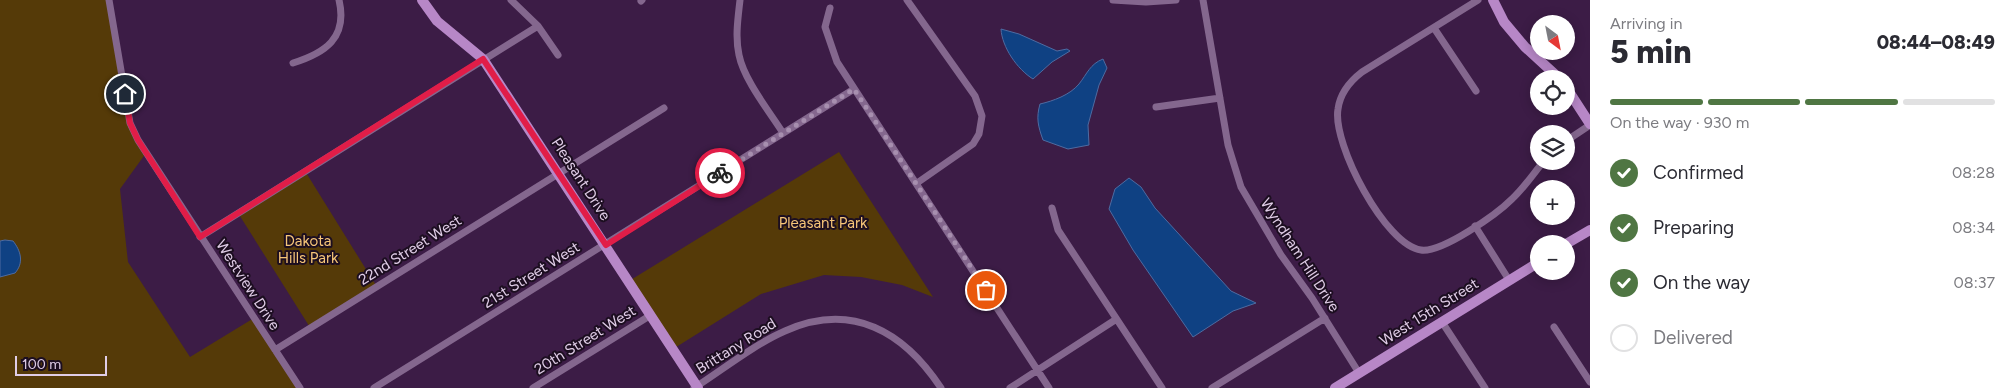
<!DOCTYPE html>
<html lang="en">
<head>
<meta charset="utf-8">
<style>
	:root { --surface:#fff; --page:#f2f2f3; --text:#2b2b33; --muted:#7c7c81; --line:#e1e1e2; --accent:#4f7643 }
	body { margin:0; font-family:Figtree,sans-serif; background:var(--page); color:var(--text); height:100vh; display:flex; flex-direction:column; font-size:19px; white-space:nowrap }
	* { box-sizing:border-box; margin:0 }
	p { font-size:16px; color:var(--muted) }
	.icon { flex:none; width:28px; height:28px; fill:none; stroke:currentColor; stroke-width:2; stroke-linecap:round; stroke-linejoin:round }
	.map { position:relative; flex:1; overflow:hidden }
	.details { display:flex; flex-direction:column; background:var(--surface); width:425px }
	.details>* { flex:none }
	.needle { width:32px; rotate:148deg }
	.buttons { position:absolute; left:1530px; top:15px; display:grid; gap:10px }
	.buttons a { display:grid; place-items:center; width:45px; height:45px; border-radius:50%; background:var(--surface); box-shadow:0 2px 12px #0003; font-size:25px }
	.scale { position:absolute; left:15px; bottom:12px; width:92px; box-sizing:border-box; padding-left:5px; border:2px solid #e0cde7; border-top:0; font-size:14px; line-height:18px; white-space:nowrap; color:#e0cde7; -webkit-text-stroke:4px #1c0e20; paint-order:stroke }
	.pin { position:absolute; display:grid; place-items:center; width:42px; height:42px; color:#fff; margin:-21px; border:2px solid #fff; border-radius:50%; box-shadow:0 1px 5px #0007 }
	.courier { position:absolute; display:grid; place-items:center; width:50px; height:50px; margin:-25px; border:4px solid #e11d48; border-radius:50%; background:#fff; color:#222; box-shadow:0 1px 6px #0007 }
	.overview em { font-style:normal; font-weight:800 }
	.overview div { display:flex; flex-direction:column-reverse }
	.overview { display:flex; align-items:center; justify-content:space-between; height:85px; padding:0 20px }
	h1 { font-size:32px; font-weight:800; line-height:38px }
	.bar { display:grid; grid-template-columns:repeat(4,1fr); gap:8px 5px; align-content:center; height:60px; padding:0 20px }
	.bar i { height:6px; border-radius:4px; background:var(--line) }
	.bar .on { background:var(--accent) }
	.bar p { grid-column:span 4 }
	ol { padding:0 20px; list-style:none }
	li { display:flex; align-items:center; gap:15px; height:55px }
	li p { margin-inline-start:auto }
	li .icon { padding:5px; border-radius:50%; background:var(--accent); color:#fff; stroke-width:4 }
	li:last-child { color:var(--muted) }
	li i { width:28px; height:28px; border:2px solid var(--line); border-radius:50% }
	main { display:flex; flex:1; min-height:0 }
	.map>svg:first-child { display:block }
</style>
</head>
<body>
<main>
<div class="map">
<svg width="1590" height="388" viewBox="0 0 1590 388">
	<rect width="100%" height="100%" fill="#3c1c46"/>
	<path fill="#553a08" d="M 0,0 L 109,0 L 130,123 L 146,153 L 120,189 L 128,262 L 190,357 L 254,318 L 300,388 L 0,388 Z
		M 839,152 L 933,297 L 902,285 L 861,277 L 824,275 L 761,294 L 673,349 L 629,281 Z
		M 305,171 L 377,287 L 311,329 L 238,213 Z"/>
	<path fill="#0f4183" stroke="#4e6ba1" d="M 1001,29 L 1019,34 L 1057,51 L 1067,49 L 1070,51 L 1052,62 L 1033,79 C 1017,69 1002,47 1001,29 Z
		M 1103,59 L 1107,68 L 1099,85 L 1088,125 L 1089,145 L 1068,149 L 1043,140 C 1038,126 1036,118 1040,104 C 1053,101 1070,95 1079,84 C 1087,74 1090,64 1103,59 Z
		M 1129,178 L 1141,187 L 1155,208 L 1231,291 L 1256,303 L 1233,311 L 1193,337 L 1133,250 L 1109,209 L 1115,189 Z
		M 5,240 L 13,241 C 21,251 24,263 15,273 L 0,277 L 0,241 Z"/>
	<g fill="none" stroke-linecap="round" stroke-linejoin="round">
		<path stroke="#84678e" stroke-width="7" d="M 109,0 L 130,123 L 138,140 L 300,388
			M 740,0 C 738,18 735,37 739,55 C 744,80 769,111 783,133
			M 907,0 L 975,96 L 982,116 L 979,134 L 973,144 L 917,183
			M 1113,0 L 1146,2 L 1176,0
			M 1203,0 L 1228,145 L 1241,187 L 1281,255 L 1312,298 L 1359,373
			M 1478,0 L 1362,72 C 1349,82 1340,94 1338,109 C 1332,144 1386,246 1421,250 C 1442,253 1497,214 1512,199 C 1524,188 1533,174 1544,161
			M 641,1 L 642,0
			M 830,8 L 825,27 L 837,62 L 1049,388
			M 538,26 L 558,55
			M 1434,28 L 1476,91
			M 293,63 C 325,53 348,38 339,0
			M 1156,107 L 1220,98
			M 1566,141 L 1590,125
			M 1052,208 L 1058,230 L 1162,388
			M 1475,226 L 1509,280
			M 200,237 L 538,26 L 511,0
			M 1442,322 L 1485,388
			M 1554,327 L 1590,382
			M 275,350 L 664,108
			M 374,388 L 854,89
			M 533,388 L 651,315
			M 694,388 C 722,370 755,344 785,331 C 852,301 904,332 941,388
			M 1010,388 L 1115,320
			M 1212,388 L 1325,318"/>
		<path stroke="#b787c7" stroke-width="10" d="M 422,0 L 437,21 L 483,59 L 698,388
			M 1493,0 L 1504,22 L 1525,47 L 1560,79
			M 1566,87 L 1590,124
			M 1566,244 L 1590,230
			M 1335,388 L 1539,262"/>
	</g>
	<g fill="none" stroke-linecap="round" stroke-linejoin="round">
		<path stroke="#a78faf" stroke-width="5" stroke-dasharray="0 9" d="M 720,173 L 854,89 L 986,290"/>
		<path stroke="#e11d48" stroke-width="6" d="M 125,94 L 130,123 L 138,140 L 200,237 L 483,59 L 606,245 L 720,173"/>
	</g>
	<g text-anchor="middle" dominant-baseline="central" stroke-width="4" stroke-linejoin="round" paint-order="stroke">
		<g font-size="15" fill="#e0cde7" stroke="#1c0e20">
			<text transform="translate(581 179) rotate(57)">Pleasant Drive</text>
			<text transform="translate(410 250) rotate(-32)">22nd Street West</text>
			<text transform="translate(1300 255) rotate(57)">Wyndham Hill Drive</text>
			<text transform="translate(531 275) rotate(-32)">21st Street West</text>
			<text transform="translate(248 285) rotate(57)">Westview Drive</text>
			<text transform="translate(1429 312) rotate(-32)">West 15th Street</text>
			<text transform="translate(585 340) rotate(-32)">20th Street West</text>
			<text transform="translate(736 346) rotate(-32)">Brittany Road</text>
		</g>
		<g font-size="15" fill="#f6c578" stroke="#1c0e20">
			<text x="823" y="223">Pleasant Park</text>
			<text x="308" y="241">Dakota<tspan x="308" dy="17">Hills Park</tspan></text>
		</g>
	</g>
</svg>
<div class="buttons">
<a><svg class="needle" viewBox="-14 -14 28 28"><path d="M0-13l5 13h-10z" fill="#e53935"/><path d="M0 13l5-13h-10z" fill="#7c7c81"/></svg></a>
<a><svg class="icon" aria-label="locate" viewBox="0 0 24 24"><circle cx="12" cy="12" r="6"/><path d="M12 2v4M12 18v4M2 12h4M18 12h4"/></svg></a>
<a><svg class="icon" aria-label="layers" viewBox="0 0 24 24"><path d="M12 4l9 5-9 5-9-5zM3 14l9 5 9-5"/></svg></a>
<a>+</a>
<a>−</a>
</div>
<div class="scale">100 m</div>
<div class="pin" style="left:986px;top:290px;background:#ea580c"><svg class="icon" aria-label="bag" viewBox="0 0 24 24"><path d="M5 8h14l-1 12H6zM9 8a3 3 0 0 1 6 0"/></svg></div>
<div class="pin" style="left:125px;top:94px;background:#1f2937"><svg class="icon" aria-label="home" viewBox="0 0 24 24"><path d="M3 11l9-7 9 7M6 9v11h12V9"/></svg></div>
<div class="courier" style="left:720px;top:173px"><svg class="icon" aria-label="bike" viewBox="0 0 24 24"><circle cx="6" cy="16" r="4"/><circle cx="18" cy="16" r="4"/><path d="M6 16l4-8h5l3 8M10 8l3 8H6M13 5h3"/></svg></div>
</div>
<section class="details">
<div class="overview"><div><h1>5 min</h1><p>Arriving in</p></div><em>08:44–08:49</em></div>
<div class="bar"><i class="on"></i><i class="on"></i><i class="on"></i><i></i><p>On the way · 930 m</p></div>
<ol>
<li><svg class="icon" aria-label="check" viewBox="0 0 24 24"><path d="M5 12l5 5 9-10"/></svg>Confirmed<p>08:28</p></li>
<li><svg class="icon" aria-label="check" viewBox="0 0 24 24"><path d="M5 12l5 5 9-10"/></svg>Preparing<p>08:34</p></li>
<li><svg class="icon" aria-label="check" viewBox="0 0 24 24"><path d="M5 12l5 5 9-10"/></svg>On the way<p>08:37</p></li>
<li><i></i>Delivered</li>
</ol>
</section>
</main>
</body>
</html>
